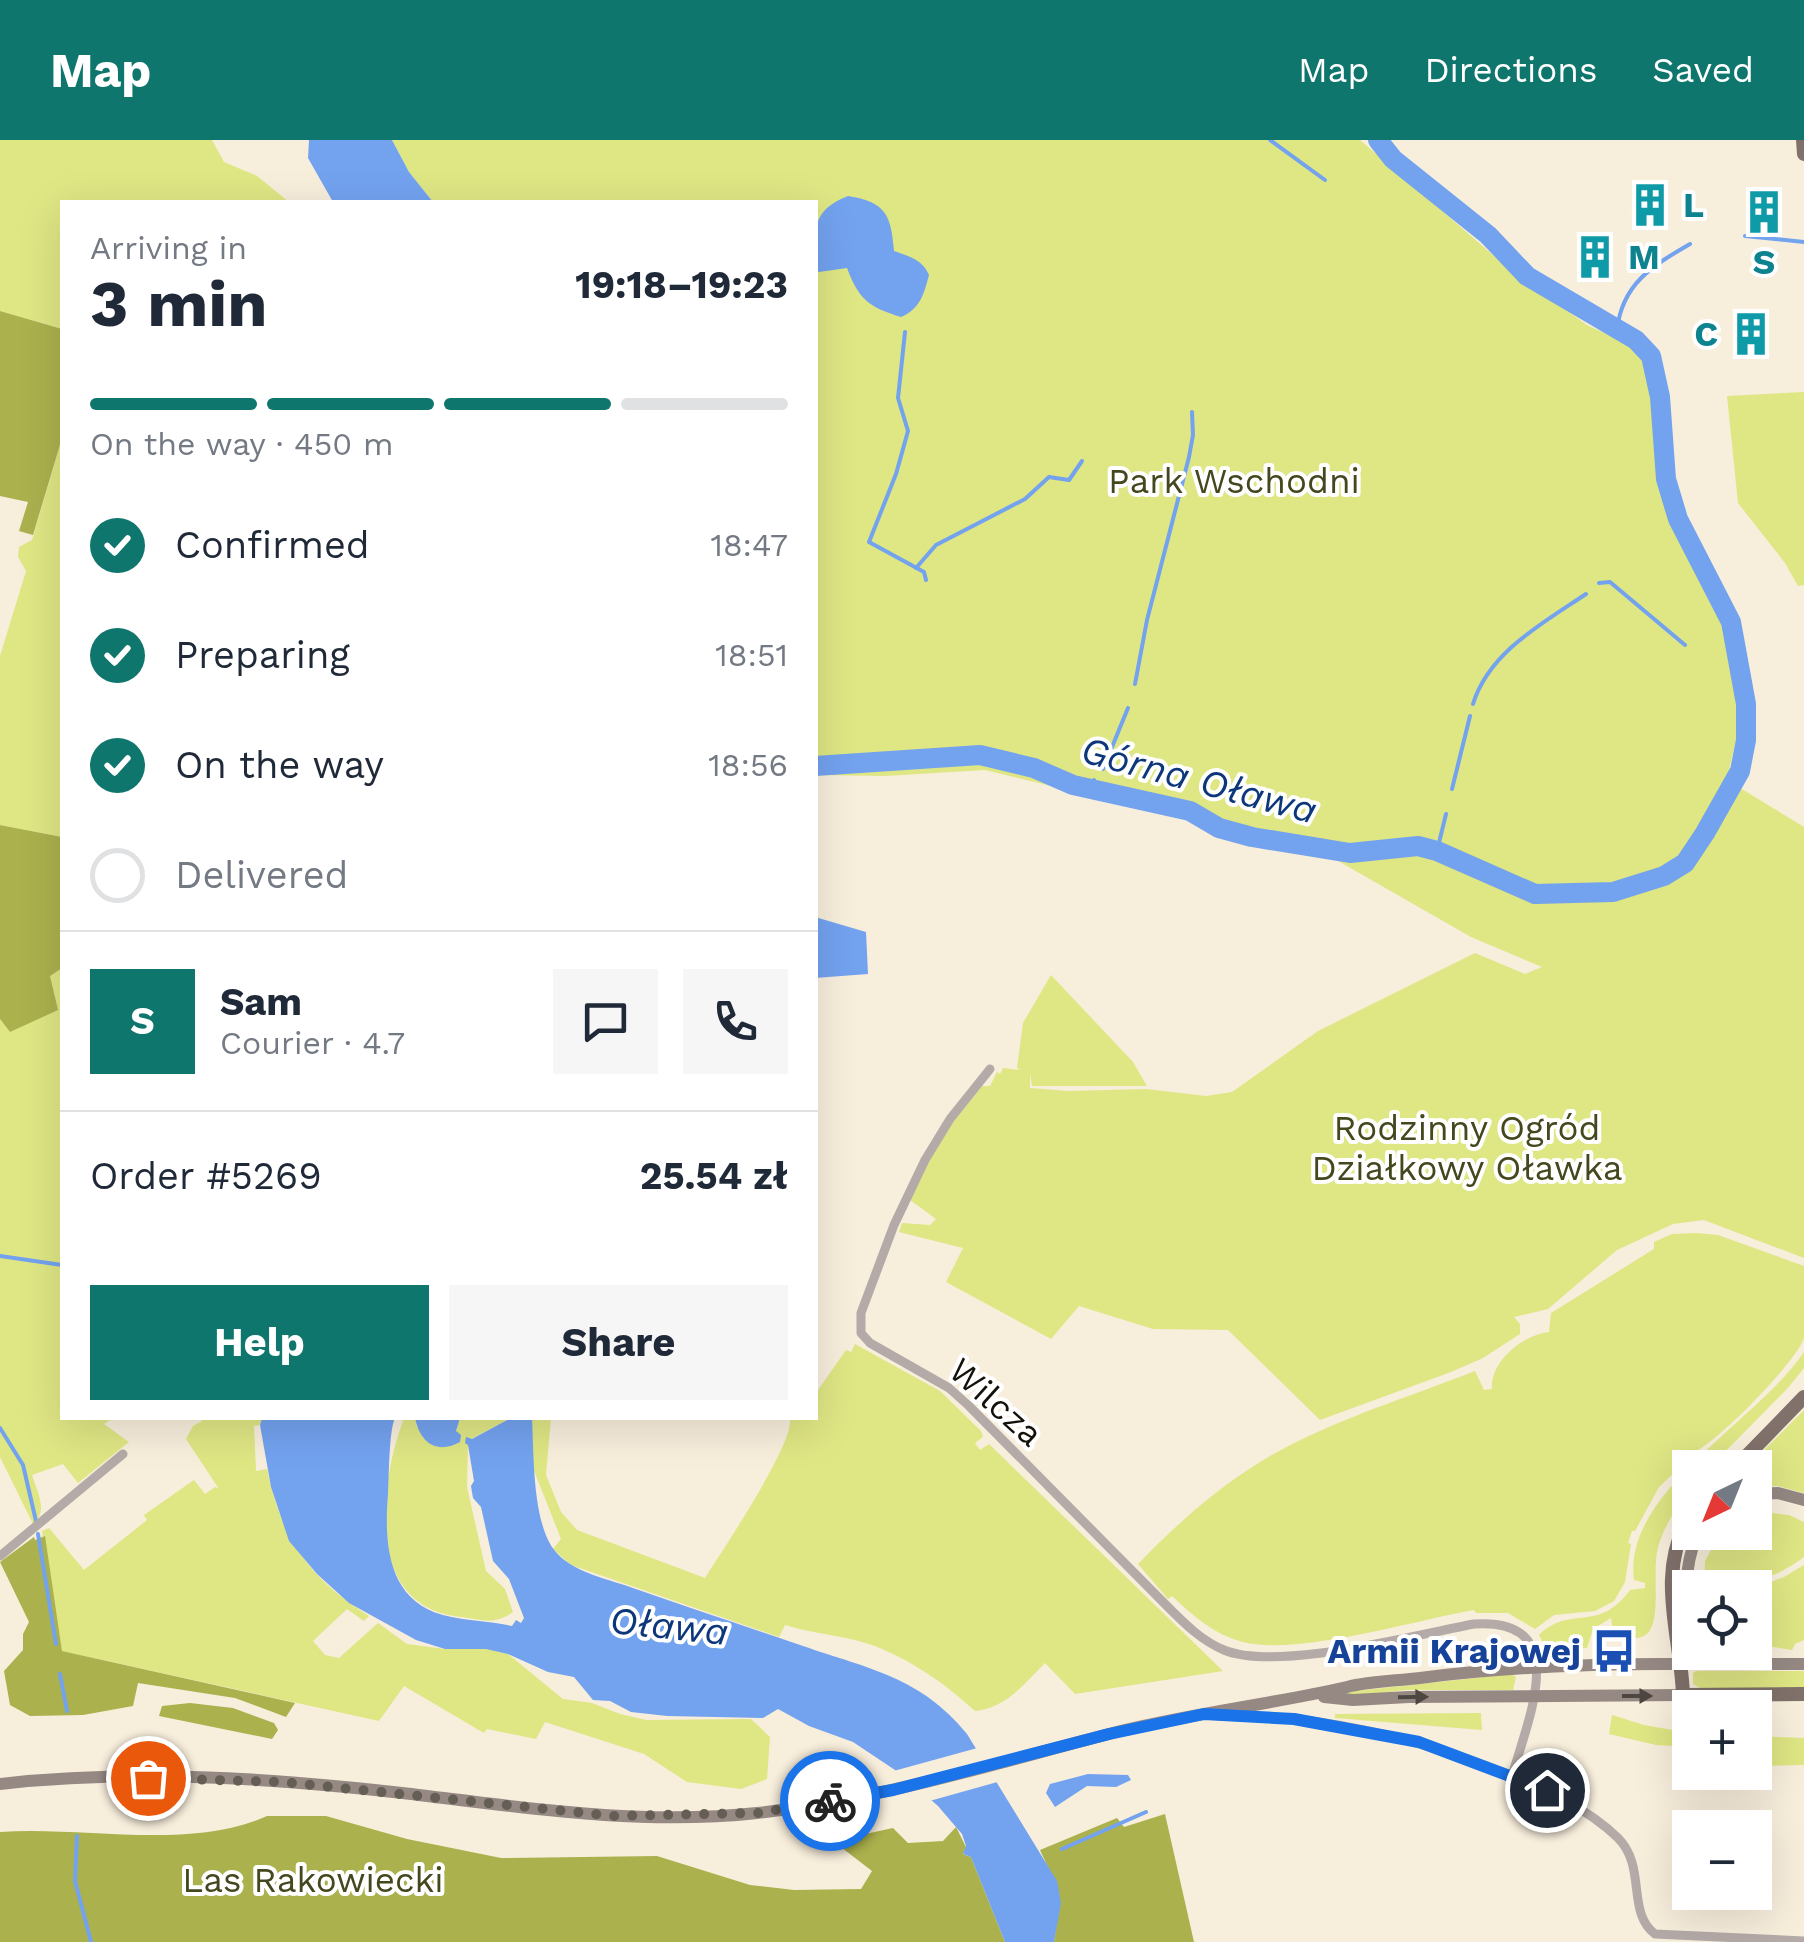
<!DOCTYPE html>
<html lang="en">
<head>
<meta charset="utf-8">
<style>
	:root { --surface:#fff; --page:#f6f6f7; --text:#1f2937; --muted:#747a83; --line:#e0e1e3; --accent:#0f766e }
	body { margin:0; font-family:"Work Sans",sans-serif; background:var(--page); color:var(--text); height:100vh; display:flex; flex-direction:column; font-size:38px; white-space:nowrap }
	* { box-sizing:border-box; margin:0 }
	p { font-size:32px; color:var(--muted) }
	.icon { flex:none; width:55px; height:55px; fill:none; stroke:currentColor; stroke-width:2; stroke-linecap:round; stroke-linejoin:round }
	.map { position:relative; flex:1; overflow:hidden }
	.sheet { position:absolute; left:60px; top:60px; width:758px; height:1220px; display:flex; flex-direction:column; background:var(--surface); border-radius:0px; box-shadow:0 10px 40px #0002 }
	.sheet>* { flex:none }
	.needle { width:65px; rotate:223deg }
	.controls { position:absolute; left:1672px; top:1310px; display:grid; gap:20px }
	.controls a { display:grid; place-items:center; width:100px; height:100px; border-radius:0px; background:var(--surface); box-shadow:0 10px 40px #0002; font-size:50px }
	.pin { position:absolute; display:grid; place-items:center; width:85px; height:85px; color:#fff; margin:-42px; border:5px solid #fff; border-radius:50%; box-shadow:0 2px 10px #0007 }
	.courier { position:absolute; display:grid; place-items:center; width:100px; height:100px; margin:-50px; border:8px solid #1a73e8; border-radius:50%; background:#fff; color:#222; box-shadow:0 2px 12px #0007 }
	.summary em { font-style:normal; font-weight:700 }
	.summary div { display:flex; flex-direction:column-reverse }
	.summary { display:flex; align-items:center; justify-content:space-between; height:170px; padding:0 30px }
	h1 { font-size:65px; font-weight:700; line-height:75px }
	.bar { display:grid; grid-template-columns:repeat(4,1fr); gap:15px 10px; align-content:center; height:120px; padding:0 30px }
	.bar i { height:12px; border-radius:8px; background:var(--line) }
	.bar .current { background:var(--accent) }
	.bar p { grid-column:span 4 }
	.line { display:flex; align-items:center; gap:25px; padding:0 30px; border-top:2px solid var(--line) }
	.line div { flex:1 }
	.round { display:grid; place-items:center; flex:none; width:105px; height:105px; border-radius:0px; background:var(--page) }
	ol { padding:0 30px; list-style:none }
	li { display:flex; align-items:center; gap:30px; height:110px }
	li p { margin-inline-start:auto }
	li .icon { padding:10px; border-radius:50%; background:var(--accent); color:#fff; stroke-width:4 }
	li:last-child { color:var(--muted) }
	li i { width:55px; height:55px; border:5px solid var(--line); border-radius:50% }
	.button { display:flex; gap:20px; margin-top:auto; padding:20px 30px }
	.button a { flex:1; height:115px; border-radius:0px; background:var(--accent); color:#fff; font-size:40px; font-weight:700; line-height:115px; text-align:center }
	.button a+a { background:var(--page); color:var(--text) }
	header { display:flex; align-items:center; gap:60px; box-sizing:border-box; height:140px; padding:0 50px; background:var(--accent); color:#fff }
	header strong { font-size:48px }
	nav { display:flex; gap:55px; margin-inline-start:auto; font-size:35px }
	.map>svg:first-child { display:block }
</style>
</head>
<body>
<header>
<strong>Map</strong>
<nav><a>Map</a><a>Directions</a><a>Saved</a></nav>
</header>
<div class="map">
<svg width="1804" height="1802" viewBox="0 0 1804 1802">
	<rect width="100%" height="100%" fill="#f8eedc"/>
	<path fill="#dfe684" d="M 0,0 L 212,0 L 224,22 L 257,36 L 289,62 L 62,62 L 62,189 L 0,171 Z
		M 392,0 L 1360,0 L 1508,128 L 1587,185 L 1634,207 L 1649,229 L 1659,351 L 1697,426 L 1727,498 L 1737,548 L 1740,581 L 1727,640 L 1804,687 L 1804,1118 L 1704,1080 L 1673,1084 L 1617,1110 L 1548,1169 L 1514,1177 L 1520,1184 L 1520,1194 L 1483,1218 L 1451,1232 L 1320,1280 L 1228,1190 L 1153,1189 L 1079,1166 L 1051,1199 L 946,1142 L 963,1108 L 899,1092 L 902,1083 L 930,1085 L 936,1079 L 910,1060 L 942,996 L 982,946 L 990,946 L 997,932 L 1000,934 L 1003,928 L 1021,930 L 1017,928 L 1023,883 L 1051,835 L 1133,922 L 1147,946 L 1032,946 L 1030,933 L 1030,948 L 1068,951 L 1146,949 L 1206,956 L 1232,952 L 1318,891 L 1475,813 L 1525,834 L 1542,827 L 1471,797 L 1326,714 L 1249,705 L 1179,677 L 985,630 L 885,636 L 815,635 L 815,62 L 433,62 L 409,32 Z
		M 1804,252 L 1804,445 L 1798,446 L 1785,423 L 1738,363 L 1727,256 Z
		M 62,298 L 62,697 L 0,685 L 0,516 L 26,431 L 18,417 L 19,407 L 32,400 Z
		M 62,828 L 62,1278 L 113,1278 L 104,1284 L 129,1302 L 78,1343 L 63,1324 L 32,1335 C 37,1352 49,1371 33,1384 L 0,1317 L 0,879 L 10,892 L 50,835 Z
		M 1696,1093 L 1718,1095 L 1804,1126 C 1804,1149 1804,1174 1804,1197 C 1801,1217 1713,1308 1690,1314 L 1691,1317 L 1659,1347 L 1635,1391 L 1632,1391 L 1628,1403 L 1631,1404 L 1625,1442 L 1614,1461 L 1595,1471 L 1554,1475 L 1535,1489 L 1508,1473 L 1476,1473 L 1474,1470 C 1416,1480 1298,1516 1243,1502 C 1215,1495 1193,1476 1172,1456 L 1168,1459 L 1138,1424 C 1175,1386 1212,1352 1260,1322 C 1326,1282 1404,1259 1475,1231 L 1484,1250 L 1492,1249 C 1490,1221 1523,1195 1549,1192 L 1551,1173 L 1654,1109 L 1654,1102 L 1672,1094 Z
		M 855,1204 L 940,1251 L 981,1291 L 983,1297 L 975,1303 L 980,1310 L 989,1304 L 1223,1531 L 1075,1554 L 1045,1523 C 1023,1545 1007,1567 975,1571 C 946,1544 907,1517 869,1504 C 842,1495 813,1494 785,1485 L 779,1497 L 571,1425 L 553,1409 L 561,1399 L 533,1328 L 532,1278 L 551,1278 L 546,1335 L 561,1372 L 577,1390 L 705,1438 C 722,1411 795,1303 790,1278 L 815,1278 L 815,1245 L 818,1250 L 846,1210 L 851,1212 Z
		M 1804,1212 L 1804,1228 L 1787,1249 L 1710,1327 L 1690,1328 C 1690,1358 1663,1380 1657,1412 C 1653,1432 1660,1475 1650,1490 C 1643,1502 1626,1498 1614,1498 L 1611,1478 L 1593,1489 L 1587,1508 L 1547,1510 L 1539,1495 C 1571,1464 1598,1494 1630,1450 L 1645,1448 L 1645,1443 L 1634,1440 C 1622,1352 1758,1281 1804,1212 Z
		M 1804,1270 L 1804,1353 L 1778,1346 L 1755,1347 L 1755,1328 L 1746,1328 Z
		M 200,1278 L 262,1278 L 260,1285 L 254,1286 L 256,1331 L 267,1329 C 282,1400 308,1437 369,1476 L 364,1481 L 347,1469 L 313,1501 L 325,1515 L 339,1518 L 378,1483 L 407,1504 L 445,1509 L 486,1508 L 508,1514 L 563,1559 L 592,1563 L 620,1574 L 646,1580 L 751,1579 L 770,1597 L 767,1639 L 741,1649 L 687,1642 L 644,1614 L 545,1582 L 536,1599 L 487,1589 L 484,1593 L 404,1546 L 379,1581 L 62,1511 L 42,1391 L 49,1388 L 84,1430 L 147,1380 L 144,1375 L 194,1340 L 205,1354 L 215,1347 L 219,1349 L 186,1299 L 193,1286 L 202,1281 Z
		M 404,1278 L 415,1278 L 417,1287 L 456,1291 L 460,1278 L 511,1278 L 471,1299 L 468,1304 L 467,1347 L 486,1431 L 505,1449 L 513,1472 C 495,1485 483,1480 461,1477 C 363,1467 379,1345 404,1278 Z
		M 1764,1372 L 1789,1375 L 1804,1382 L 1804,1417 C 1778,1437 1749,1446 1716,1446 L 1715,1440 L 1709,1443 L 1709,1447 L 1704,1447 L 1705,1421 L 1719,1395 L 1722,1393 L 1755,1392 L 1755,1373 Z
		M 1804,1425 L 1804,1500 L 1795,1504 L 1792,1510 L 1755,1504 L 1755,1448 L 1784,1437 Z
		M 1696,1531 L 1804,1531 L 1804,1548 L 1700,1548 L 1693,1544 L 1693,1533 Z
		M 1512,1534 L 1516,1537 L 1513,1550 L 1406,1550 L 1364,1555 L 1337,1553 Z
		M 1481,1573 L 1482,1590 L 1335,1578 L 1335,1574 Z
		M 1612,1575 L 1644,1585 L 1690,1593 L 1690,1607 L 1656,1605 L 1609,1594 Z
		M 1755,1596 L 1804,1598 L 1804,1625 L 1755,1626 Z"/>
	<path fill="#abb14d" d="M 0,171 L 62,189 L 62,298 L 33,395 L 19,391 L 28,362 L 0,356 Z
		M 0,685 L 62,697 L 62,828 L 50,836 L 58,870 L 10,892 L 0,879 Z
		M 45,1396 L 62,1511 L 295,1563 L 286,1577 L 235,1558 L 138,1543 L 133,1566 L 83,1575 L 30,1576 L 10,1565 L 4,1531 L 23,1510 L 23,1494 L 29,1482 L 0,1422 L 34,1397 L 35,1400 Z
		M 190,1563 L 233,1568 L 274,1583 L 278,1590 L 272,1599 L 159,1576 L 162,1566 Z
		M 1165,1674 L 1194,1802 L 1054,1802 C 1062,1752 1060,1754 1040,1710 L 1117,1678 L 1124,1687 Z
		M 267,1676 L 326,1676 L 407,1699 L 501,1718 L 657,1716 L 750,1745 L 794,1750 L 861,1749 L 872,1731 L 833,1701 L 893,1688 L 908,1703 L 943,1701 L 956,1687 L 966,1707 L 963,1714 L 971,1717 L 1005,1802 L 0,1802 L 0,1692 C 85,1686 188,1711 267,1676 Z"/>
	<path fill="#73a2ef" d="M 309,0 L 392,0 L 409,32 L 433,62 L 333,62 L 308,18 Z
		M 848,56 C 886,62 891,75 894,111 C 910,117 922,119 929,135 C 924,154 920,169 901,177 C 869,167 859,160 847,128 L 819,132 L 815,129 C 815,93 809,71 848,56 Z
		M 815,777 L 866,792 L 868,834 L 815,838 Z
		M 262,1278 L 395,1278 C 389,1290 389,1337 388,1354 C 384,1402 387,1460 443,1475 C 466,1481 490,1481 512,1486 L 516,1480 L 521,1483 L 524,1478 L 509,1439 L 493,1421 L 481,1367 L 473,1358 L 471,1346 L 474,1341 L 468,1305 L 465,1303 L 466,1297 L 472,1299 L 511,1278 L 532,1278 C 534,1313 532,1383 555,1411 C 572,1432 605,1438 630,1447 C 687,1467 745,1486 803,1506 C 869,1529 921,1537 967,1594 L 1057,1741 L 1061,1763 L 1054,1802 L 1005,1802 L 971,1717 L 963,1714 L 966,1706 L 962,1694 L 938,1666 L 901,1634 L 853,1602 L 809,1586 L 778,1569 L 763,1578 L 667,1576 L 631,1572 L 610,1561 L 593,1560 L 574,1537 L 548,1532 L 508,1514 L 486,1509 L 445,1509 L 416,1500 L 349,1463 L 317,1434 L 289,1401 L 271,1347 L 260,1285 Z
		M 415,1278 L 460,1278 L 456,1291 L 461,1295 L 460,1302 C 436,1315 420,1302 415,1278 Z
		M 1088,1634 L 1128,1635 L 1131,1640 L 1116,1647 L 1087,1646 L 1055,1667 L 1046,1653 L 1050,1644 Z"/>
	<path fill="#f8eedc" d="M 981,1607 L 1001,1641 L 926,1662 L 890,1632 Z"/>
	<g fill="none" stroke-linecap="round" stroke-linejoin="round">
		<path stroke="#73a2ef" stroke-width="4" d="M 1270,0 L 1325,40
			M 1745,96 L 1804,102
			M 1617,190 C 1622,144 1652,126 1690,104
			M 905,192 L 898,258 L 908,291 L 896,334 L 869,402 L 924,432 L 926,440
			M 916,428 L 936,405 L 1025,359 L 1049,337 L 1069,340 L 1082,321
			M 1599,443 L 1610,442 L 1685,505
			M 1135,544 L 1147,480 L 1189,317 L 1193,295 L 1192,272
			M 1473,564 C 1489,512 1543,483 1586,454
			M 1103,629 L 1128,568
			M 1089,649 L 1094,640
			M 1452,649 L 1470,576
			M 1437,711 L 1446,674
			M 0,1116 L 62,1125
			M 0,1288 L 23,1325 L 36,1381
			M 38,1394 L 56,1504
			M 60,1534 L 67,1571
			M 77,1696 L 75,1741 L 91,1802
			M 1062,1709 L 1146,1672"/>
		<path stroke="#73a2ef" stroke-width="20" d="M 815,626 L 980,615 L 1034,628 L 1073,645 L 1190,671 L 1219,688 L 1252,697 L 1350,713 L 1418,706 L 1437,711 L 1535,754 L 1613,752 L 1664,736 L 1685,723 L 1705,693 L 1740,631 L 1746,600 L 1746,564 L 1731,482 L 1678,379 L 1666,339 L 1660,257 L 1651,216 L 1636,200 L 1527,136 L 1488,95 L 1393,19 L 1378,0"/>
		<path stroke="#b4aaa7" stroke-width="9" d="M 990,929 L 950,979 L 925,1020 L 894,1085 L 861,1173 L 861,1193 L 870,1203 L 949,1248 L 969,1266 L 1169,1468 C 1185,1484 1202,1501 1224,1510 C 1277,1532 1414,1495 1474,1484 C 1574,1477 1528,1579 1512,1636
			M 0,1416 L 123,1314
			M 1218,1576 C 1243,1577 1269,1577 1294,1579 C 1368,1586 1438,1607 1507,1634 C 1547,1650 1587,1668 1618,1698 C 1647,1727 1626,1772 1655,1794 L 1804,1801"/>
		<path stroke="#968984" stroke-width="12" d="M 1755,1354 L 1778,1353 L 1804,1360
			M 1682,1523 C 1691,1480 1678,1432 1699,1392
			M 1324,1557 L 1353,1560 L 1409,1557 L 1683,1555
			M 0,1644 C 132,1629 271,1638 402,1653 C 521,1667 638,1686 757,1673 C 876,1660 990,1625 1105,1595 C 1185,1574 1268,1565 1347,1547 C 1371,1541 1396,1541 1420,1538 C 1548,1521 1676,1524 1804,1524"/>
		<path stroke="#81716b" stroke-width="14" d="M 1803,0 L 1804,14
			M 1735,1328 L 1804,1257
			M 1690,1376 C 1655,1433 1681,1495 1683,1555 L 1804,1554"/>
	</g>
	<defs><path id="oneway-solid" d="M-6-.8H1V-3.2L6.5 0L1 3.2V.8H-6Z" transform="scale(2.5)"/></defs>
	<g fill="#4e4741">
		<use href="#oneway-solid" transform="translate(1637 1556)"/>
		<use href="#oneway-solid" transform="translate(1413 1557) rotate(-1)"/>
	</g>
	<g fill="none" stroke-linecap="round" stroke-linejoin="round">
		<path stroke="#645e54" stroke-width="10" stroke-dasharray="0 18" d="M 148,1638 L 283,1642 L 614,1676 L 758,1673 L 830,1661"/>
		<path stroke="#1a73e8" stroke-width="12" d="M 830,1661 L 893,1650 L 1109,1594 L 1204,1574 L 1294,1579 L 1419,1602 L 1547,1650"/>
	</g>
	<defs>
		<g id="building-bare" transform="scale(3.45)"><path d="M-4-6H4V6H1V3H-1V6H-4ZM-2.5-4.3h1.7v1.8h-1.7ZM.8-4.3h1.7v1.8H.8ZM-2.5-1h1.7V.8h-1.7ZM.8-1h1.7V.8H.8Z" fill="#0f9aa8" stroke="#fff" stroke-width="2.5" paint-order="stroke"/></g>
		<g id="bus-bare" transform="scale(3.45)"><path d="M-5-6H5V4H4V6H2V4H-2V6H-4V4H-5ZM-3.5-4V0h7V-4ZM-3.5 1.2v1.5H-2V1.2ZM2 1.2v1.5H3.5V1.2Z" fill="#1a4fb4" stroke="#fff" stroke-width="2.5" paint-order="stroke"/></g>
	</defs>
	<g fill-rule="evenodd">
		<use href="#building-bare" x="1650" y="65"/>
		<use href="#building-bare" x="1764" y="72"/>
		<use href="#building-bare" x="1595" y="117"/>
		<use href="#building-bare" x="1751" y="194"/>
		<use href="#bus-bare" x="1614" y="1511"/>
	</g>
	<g text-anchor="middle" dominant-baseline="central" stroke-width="8" stroke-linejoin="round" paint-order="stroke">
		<g font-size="35" font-weight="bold" fill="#0d838f" stroke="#fff" text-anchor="start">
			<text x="1683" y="65">L</text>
			<text x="1628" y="117">M</text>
			<text x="1764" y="122" text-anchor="middle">S</text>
			<text x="1718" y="194" text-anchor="end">C</text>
		</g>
		<g font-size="35" fill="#45481e" stroke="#fff">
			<text x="1234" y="341">Park Wschodni</text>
			<text x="1467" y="988">Rodzinny Ogród<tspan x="1467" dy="40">Działkowy Oławka</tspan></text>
			<text x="313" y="1740">Las Rakowiecki</text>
		</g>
		<g font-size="35" fill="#14110b" stroke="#fff">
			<text transform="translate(996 1262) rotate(42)">Wilcza</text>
		</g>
		<g font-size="35" font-weight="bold" fill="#164399" stroke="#fff" text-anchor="end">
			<text x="1581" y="1511">Armii Krajowej</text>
		</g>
		<g font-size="38" font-style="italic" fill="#0c377a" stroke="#fff">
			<text transform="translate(1199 640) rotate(15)">Górna Oława</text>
			<text transform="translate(669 1486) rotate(6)">Oława</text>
		</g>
	</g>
</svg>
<div class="controls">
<a><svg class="needle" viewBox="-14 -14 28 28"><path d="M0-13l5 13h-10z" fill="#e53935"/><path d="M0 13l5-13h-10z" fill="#747a83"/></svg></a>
<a><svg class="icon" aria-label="locate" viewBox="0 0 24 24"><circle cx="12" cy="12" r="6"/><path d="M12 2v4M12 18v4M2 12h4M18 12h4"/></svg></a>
<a>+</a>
<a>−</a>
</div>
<div class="pin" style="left:148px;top:1638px;background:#ea580c"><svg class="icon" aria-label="bag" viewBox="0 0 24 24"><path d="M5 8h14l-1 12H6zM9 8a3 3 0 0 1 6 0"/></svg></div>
<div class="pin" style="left:1547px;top:1650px;background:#1f2937"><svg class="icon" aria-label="home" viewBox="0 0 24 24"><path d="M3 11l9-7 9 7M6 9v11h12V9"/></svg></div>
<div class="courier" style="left:830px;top:1661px"><svg class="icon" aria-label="bike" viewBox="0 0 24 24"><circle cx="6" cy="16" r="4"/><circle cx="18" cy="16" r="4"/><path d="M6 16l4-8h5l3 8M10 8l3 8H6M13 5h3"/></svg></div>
<section class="sheet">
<div class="summary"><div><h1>3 min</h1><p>Arriving in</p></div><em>19:18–19:23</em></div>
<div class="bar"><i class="current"></i><i class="current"></i><i class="current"></i><i></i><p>On the way · 450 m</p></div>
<ol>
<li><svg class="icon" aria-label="check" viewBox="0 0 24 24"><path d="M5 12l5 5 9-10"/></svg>Confirmed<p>18:47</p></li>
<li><svg class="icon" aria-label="check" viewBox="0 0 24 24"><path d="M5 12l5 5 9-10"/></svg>Preparing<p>18:51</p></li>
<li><svg class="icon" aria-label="check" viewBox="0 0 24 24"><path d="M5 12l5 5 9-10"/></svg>On the way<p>18:56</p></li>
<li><i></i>Delivered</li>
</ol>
<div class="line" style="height:180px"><b class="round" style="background:var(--accent);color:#fff">S</b><div><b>Sam</b><p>Courier · 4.7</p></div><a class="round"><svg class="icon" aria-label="chat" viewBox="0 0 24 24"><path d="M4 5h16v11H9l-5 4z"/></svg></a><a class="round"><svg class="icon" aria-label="phone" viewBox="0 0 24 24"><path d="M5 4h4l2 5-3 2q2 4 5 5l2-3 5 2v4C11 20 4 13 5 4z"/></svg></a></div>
<div class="line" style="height:130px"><div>Order #5269</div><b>25.54 zł</b></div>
<div class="button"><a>Help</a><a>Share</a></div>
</section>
</div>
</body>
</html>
